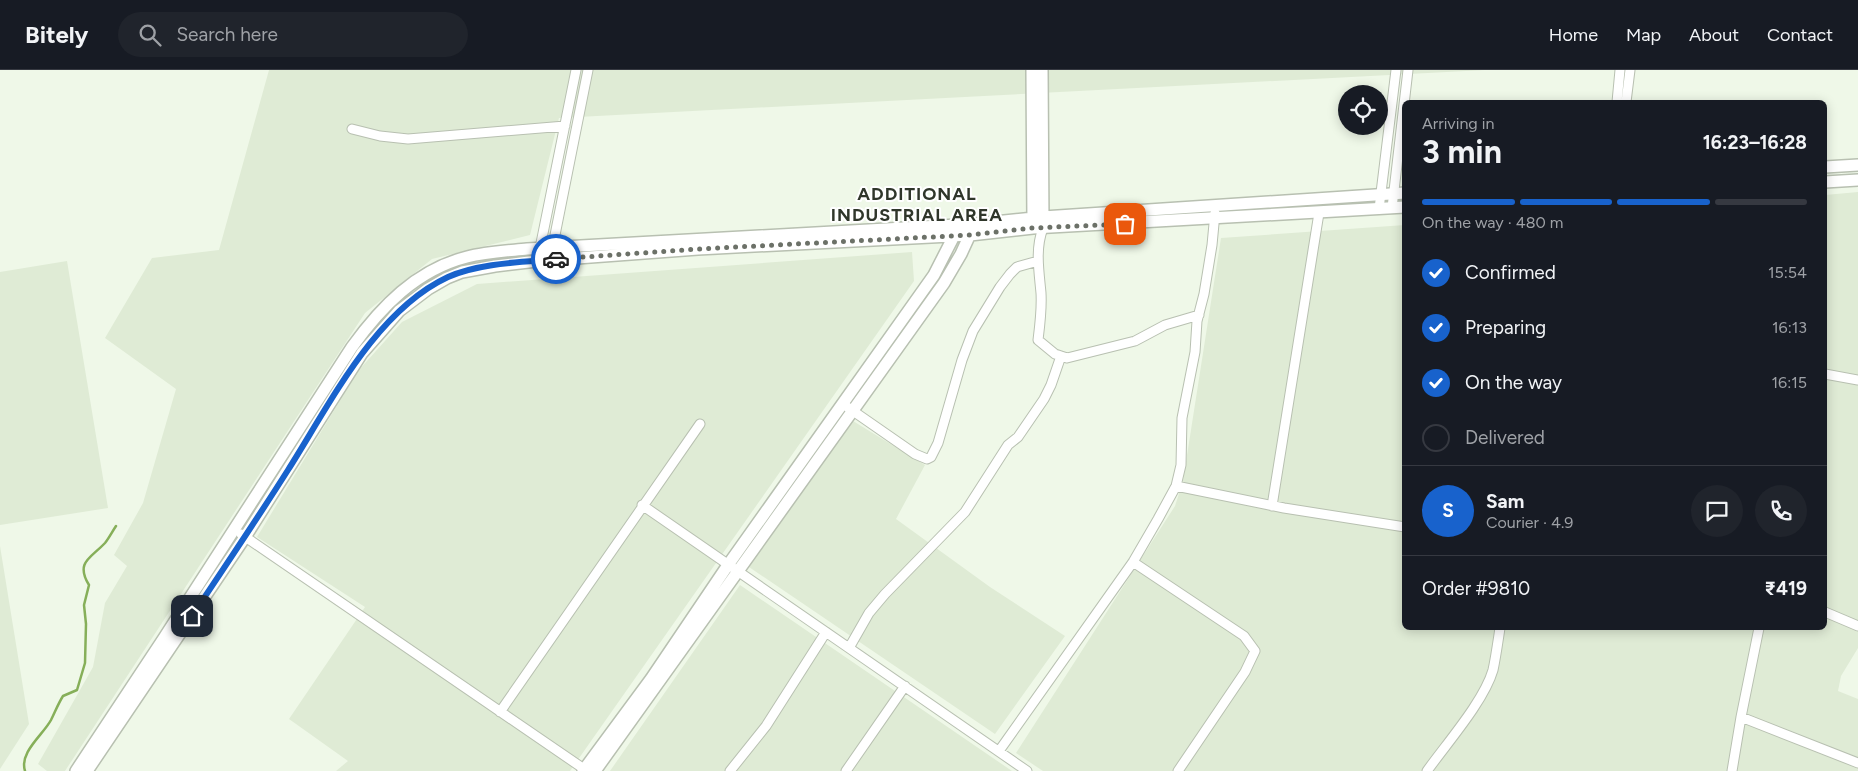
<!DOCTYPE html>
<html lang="en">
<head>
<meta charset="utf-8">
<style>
	:root { --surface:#171b24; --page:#20242c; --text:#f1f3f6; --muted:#9ea1a6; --line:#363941; --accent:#1862cc }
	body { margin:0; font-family:Figtree,sans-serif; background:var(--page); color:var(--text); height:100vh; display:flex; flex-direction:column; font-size:19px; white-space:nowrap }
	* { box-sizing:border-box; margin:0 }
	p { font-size:16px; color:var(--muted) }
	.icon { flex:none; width:28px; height:28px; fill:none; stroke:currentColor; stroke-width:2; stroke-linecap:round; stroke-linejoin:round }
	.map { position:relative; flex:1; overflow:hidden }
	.side { position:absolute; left:1402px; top:30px; width:425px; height:530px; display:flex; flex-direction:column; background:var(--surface); border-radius:8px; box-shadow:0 2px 12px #0003 }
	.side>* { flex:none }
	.tools { position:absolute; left:1338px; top:15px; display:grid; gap:10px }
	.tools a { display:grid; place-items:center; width:50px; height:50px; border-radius:50%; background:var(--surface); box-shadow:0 2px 12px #0003; font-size:25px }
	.pin { position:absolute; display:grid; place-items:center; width:42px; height:42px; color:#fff; margin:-21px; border-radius:10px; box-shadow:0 2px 8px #0006 }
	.courier { position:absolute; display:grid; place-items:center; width:50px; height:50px; margin:-25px; border:4px solid #1862cc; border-radius:50%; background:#fff; color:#222; box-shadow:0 1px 6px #0007 }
	.overview em { font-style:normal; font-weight:700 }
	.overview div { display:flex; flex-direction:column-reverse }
	.overview { display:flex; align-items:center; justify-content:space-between; height:85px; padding:0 20px }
	h1 { font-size:32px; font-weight:700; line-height:38px }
	.bar { display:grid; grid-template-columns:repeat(4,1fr); gap:8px 5px; align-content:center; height:60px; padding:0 20px }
	.bar i { height:6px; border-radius:4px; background:var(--line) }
	.bar .on { background:var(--accent) }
	.bar p { grid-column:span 4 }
	.line { display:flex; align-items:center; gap:12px; padding:0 20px; border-top:1px solid var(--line) }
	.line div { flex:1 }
	.round { display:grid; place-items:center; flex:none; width:52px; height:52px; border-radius:26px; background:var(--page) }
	ol { padding:0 20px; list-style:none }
	li { display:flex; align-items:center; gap:15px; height:55px }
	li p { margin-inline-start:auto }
	li .icon { padding:5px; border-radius:50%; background:var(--accent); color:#fff; stroke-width:4 }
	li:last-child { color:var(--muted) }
	li i { width:28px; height:28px; border:2px solid var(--line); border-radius:50% }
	header { display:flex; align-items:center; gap:30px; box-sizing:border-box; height:70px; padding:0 25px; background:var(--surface); border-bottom:1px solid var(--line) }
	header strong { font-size:24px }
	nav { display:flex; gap:28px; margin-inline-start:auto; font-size:18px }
	.search { width:350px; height:45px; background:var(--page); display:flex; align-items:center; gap:12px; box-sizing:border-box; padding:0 18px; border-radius:28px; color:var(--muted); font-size:19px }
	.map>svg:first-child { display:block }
</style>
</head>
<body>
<header>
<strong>Bitely</strong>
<div class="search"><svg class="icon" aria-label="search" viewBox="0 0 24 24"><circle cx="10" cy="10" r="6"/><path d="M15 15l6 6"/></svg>Search here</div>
<nav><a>Home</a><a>Map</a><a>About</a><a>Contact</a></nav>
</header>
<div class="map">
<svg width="1858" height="701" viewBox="0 0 1858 701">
	<rect width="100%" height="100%" fill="#eff8e8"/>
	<path fill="#dfebd5" d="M 269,0 L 1485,0 L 559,48 L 530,165 L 432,189 L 365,243 L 65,701 L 47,701 L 38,694 L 93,597 L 105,533 L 127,496 L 114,485 L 143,433 L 176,319 L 105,268 L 152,188 L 219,180 Z
		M 1858,122 L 1858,578 L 1841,606 L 1838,621 L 1858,629 L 1858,701 L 1043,701 L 1016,683 L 1175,436 L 1183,411 L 1221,168 L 1405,155 L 1405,558 L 1825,558 L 1825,125 Z
		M 912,182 L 914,211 L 570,701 L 336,701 L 348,691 L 289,649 L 365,537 L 257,467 L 358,301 L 402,252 L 477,214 Z
		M 67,191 L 108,438 L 0,455 L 0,202 Z
		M 853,351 L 925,395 L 896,449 L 990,517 L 1065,566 L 995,664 L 749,497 Z
		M 0,476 L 29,654 L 0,699 Z
		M 740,515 L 1012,701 L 610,701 Z"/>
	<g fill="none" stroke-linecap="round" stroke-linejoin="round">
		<path stroke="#86af59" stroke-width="2.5" d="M 25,701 C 19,682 43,665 51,650 C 55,642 58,634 63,626 L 77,620 L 85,593 L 86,554 L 84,535 L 89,515 C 75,492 91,488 105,473 C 109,468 112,462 116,456"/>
		<g stroke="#b8c0b1" stroke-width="11">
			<path id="minor" d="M 1617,32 L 1620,0
				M 1626,32 L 1630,0
				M 352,59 L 380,66 L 408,69 L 565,56
				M 1392,138 L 1408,0
				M 1379,139 L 1396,0
				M 1043,158 C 1035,179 1039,201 1041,223 C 1042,239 1040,254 1038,270 L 1055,284 L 1067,288 L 1135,271 L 1165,255 L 1199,245
				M 539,183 L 576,0
				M 550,190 L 588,0
				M 1825,304 L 1858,310
				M 843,334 L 915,384 L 927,389 L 931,387 L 938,373 L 962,290 L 973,261 L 1000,217 L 1010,204 L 1017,197 L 1038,191
				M 1176,416 L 1284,438 L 1405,457
				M 642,435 L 1027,701
				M 1272,436 L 1319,143
				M 241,464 L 587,701
				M 1133,492 L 1244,566 L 1255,581 L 1245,602 L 1178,701
				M 1825,542 L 1858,556
				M 849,578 L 869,543 L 885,524 L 965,442 L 1008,375 L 1018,367 L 1044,329 L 1051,315 L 1061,286
				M 500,642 L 700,354
				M 1741,647 L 1858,693
				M 999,681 L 1133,492 L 1158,449 L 1176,416 L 1181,395 L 1182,348 L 1195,282 L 1197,251 L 1204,224 L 1212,175 L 1215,143
				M 730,701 L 766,656 L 826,562
				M 846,701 L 905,616
				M 1427,701 C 1447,673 1484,631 1493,600 C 1496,586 1498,571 1500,558
				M 1732,701 L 1741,647 L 1759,558"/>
		</g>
		<g stroke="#b8c0b1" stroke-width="14">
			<path id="tertiary" d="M 1032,0 L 1033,154
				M 1042,0 L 1043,154
				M 1825,97 L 1858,95
				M 1825,112 L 1858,110
				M 76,701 L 164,568 L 352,277 C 381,237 416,200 467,187 C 486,182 507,181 527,179 L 975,154 L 1043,147 L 1405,123
				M 87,701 L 245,467 L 362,283 L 399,241 L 428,219 L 447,208 L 462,202 L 495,196 L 537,191 L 698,179 L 970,165 L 1033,158 L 1405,137
				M 583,701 L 651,609 L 728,495 L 934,205 L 957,160
				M 595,701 L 944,213 L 961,184 L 972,160"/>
		</g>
		<use href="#minor" stroke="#fff" stroke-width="9"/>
		<use href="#tertiary" stroke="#fff" stroke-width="11"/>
	</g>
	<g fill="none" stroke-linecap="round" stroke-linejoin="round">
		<path stroke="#6c7168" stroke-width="5" stroke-dasharray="0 9" d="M 556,189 L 698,179 L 970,165 L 1033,158 L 1125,154"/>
		<path stroke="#1862cc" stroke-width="6" d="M 192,546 C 224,498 257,449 288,400 C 330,334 375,241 448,207 C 479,193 523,192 556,189"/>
	</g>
	<g text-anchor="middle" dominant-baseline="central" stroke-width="4" stroke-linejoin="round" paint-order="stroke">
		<g font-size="18" font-weight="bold" letter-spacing="1" fill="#2f362a" stroke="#fff">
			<text x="917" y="124">ADDITIONAL<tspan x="917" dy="21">INDUSTRIAL AREA</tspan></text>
		</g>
	</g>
</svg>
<div class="tools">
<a><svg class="icon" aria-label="locate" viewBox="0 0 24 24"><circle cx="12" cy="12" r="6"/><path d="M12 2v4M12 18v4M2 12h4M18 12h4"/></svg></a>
</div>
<div class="pin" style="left:1125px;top:154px;background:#ea580c"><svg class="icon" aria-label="bag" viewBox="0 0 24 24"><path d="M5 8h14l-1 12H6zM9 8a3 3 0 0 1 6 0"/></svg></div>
<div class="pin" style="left:192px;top:546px;background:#1f2937"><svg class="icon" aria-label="home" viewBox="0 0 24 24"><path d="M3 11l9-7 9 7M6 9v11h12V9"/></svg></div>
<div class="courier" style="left:556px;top:189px"><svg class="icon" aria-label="car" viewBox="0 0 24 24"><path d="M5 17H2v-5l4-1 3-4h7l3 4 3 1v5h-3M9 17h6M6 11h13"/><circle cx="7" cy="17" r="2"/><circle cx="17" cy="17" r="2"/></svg></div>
<section class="side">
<div class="overview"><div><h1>3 min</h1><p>Arriving in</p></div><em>16:23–16:28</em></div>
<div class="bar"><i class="on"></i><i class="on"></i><i class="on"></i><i></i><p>On the way · 480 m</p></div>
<ol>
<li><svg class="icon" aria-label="check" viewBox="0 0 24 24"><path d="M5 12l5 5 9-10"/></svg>Confirmed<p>15:54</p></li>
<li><svg class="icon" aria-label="check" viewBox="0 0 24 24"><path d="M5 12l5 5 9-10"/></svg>Preparing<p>16:13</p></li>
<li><svg class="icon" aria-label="check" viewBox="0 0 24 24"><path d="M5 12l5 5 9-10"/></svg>On the way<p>16:15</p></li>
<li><i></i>Delivered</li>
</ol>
<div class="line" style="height:90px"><b class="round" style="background:var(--accent);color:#fff">S</b><div><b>Sam</b><p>Courier · 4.9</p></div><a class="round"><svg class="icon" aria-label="chat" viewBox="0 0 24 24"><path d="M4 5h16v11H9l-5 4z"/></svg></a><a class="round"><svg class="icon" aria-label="phone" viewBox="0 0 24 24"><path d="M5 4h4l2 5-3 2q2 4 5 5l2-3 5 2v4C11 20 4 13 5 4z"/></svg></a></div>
<div class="line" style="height:65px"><div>Order #9810</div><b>₹419</b></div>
</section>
</div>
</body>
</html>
